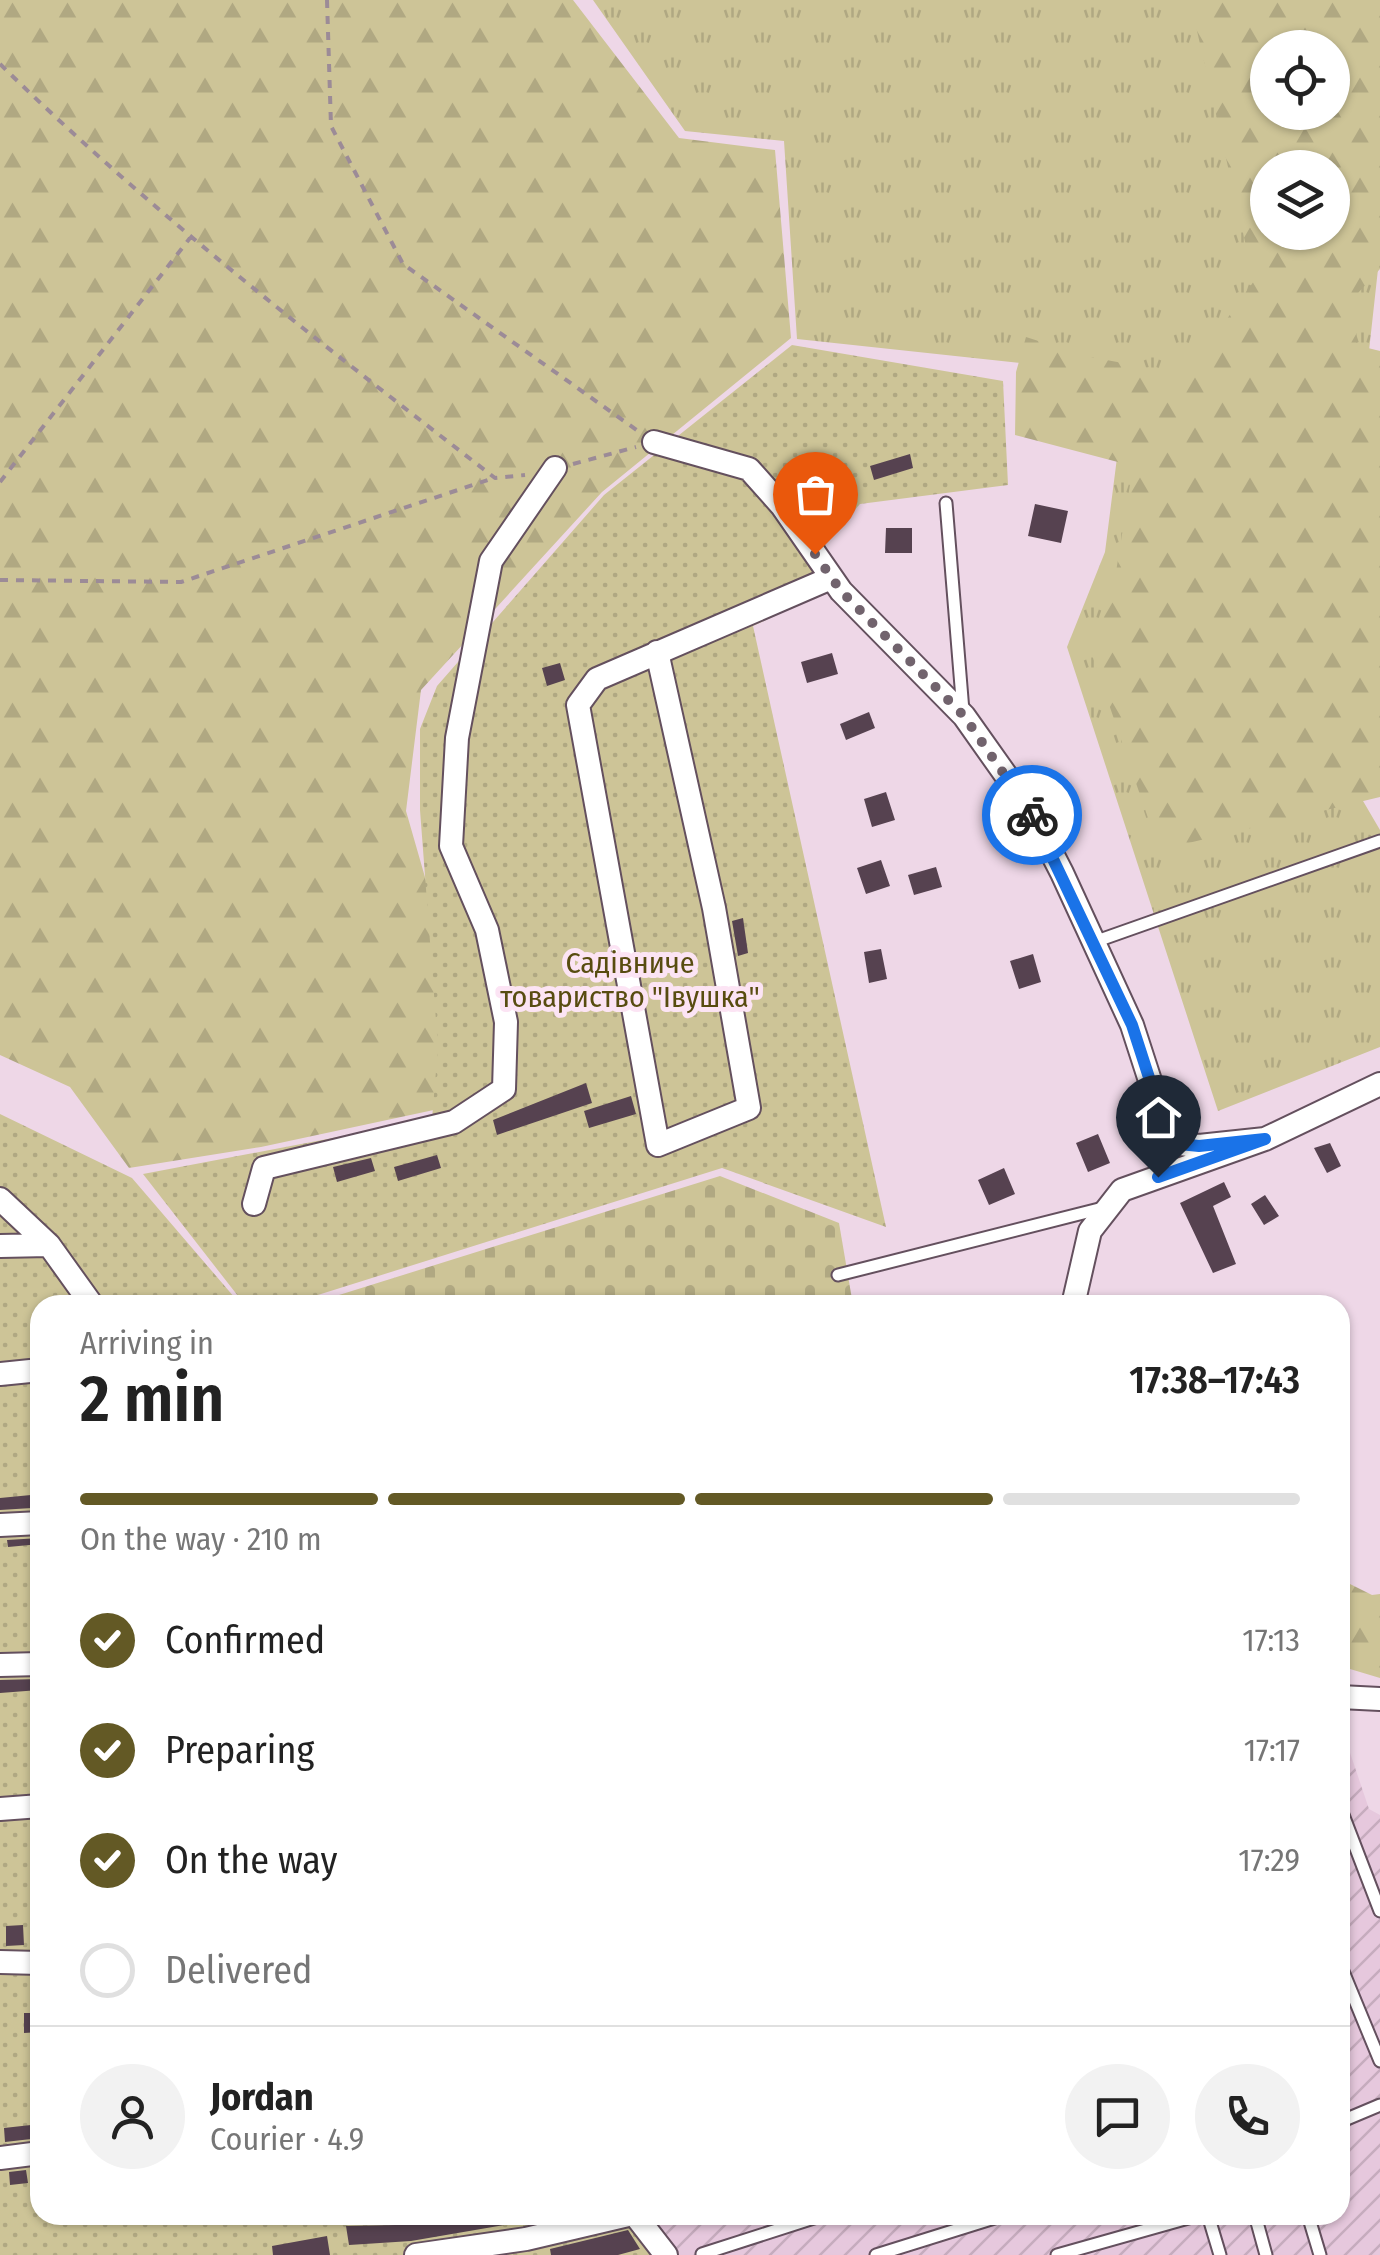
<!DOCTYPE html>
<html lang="en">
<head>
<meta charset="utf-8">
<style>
	:root { --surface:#fff; --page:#f2f2f2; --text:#222; --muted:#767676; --line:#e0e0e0; --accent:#635925 }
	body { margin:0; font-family:"Fira Sans Condensed",sans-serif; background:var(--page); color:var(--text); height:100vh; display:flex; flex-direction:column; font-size:38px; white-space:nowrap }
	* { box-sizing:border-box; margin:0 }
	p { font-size:32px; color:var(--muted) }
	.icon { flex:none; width:55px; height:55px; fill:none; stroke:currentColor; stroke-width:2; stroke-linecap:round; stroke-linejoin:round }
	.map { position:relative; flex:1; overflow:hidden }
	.side { position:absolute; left:30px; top:1295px; width:1320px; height:930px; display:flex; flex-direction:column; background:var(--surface); border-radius:30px; box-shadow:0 2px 8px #0004 }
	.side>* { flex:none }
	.fabs { position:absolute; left:1250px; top:30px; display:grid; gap:20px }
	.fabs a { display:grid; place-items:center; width:100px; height:100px; border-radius:50%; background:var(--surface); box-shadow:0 2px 8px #0004; font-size:50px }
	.pin { position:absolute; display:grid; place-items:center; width:85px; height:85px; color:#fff; margin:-102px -42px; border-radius:50% 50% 50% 0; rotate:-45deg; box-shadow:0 0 10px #0007 }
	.pin .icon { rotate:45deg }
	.courier { position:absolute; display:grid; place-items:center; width:100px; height:100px; margin:-50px; border:8px solid #1a73e8; border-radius:50%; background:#fff; color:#222; box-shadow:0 2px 12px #0007 }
	.summary em { font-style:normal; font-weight:600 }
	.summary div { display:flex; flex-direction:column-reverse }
	.summary { display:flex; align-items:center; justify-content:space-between; height:170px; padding:0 50px }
	h1 { font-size:65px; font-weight:600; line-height:75px }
	.bar { display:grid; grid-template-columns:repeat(4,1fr); gap:15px 10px; align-content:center; height:120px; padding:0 50px }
	.bar i { height:12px; border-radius:8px; background:var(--line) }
	.bar .current { background:var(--accent) }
	.bar p { grid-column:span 4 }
	.line { display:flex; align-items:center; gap:25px; padding:0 50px; border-top:2px solid var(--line) }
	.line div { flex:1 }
	.round { display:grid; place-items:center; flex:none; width:105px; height:105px; border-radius:52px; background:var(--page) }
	ol { padding:0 50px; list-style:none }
	li { display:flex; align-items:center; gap:30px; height:110px }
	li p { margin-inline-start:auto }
	li .icon { padding:10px; border-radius:50%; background:var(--accent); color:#fff; stroke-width:4 }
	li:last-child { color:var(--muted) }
	li i { width:55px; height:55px; border:5px solid var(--line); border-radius:50% }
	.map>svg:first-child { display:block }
</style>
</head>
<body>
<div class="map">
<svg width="1380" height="2255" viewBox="0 0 1380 2255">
	<defs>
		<pattern id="industrial-furrows" width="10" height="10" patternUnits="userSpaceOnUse" patternTransform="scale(2.5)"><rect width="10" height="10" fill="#e6c8dd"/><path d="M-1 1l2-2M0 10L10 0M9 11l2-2" fill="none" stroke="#c6acbe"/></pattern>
		<pattern id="grass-tufts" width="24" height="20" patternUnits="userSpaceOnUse" patternTransform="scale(2.5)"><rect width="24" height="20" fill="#cdc497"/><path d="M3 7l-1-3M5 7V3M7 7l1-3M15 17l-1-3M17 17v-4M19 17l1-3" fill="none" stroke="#b0a882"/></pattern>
		<pattern id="forest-firs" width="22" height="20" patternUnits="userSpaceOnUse" patternTransform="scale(2.5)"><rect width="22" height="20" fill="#cdc497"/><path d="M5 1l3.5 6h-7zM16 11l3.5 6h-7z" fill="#b0a882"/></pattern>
		<pattern id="cemetery-stones" width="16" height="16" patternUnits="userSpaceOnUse" patternTransform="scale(2.5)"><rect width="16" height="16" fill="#cdc497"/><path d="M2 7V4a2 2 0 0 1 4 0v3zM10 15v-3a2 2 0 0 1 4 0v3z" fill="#b0a882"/></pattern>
		<pattern id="garden-dots" width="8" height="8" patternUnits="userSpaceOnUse" patternTransform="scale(2.5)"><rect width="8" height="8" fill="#cdc497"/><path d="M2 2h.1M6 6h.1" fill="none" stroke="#b0a882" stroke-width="1.8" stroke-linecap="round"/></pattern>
	</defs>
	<rect width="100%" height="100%" fill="#eed7e7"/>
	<path fill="url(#industrial-furrows)" d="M 1340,1723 L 1369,1809 L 1380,1815 L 1380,2255 L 677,2255 L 647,2215 L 1340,2215 Z"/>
	<path fill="url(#grass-tufts)" fill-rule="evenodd" d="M 593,0 L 1380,0 L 1380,251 L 1367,369 L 1356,789 L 1380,830 L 1380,1047 L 1218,1111 L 1067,647 L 1105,552 L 1120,434 L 1067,368 L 797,339 L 784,141 L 685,131 ZM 1268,48 L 1332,48 L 1332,112 L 1268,112 ZM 1268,168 L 1332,168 L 1332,232 L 1268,232 Z"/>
	<path fill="url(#forest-firs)" fill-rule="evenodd" d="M 0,0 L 573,0 L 679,138 L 775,150 L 791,338 L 602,492 L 421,690 L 406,811 L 468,1027 L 443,1108 L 261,1147 L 129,1168 L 70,1087 L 0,1055 Z
		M 1190,0 L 1380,0 L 1380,269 L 1358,293 L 1356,345 L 1380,351 L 1380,797 L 1159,850 L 1091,652 L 1116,572 L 1133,466 L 1015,435 L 1016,372 L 1026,337 L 1085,356 L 1187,375 L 1254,281 ZM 1268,48 L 1332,48 L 1332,112 L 1268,112 ZM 1268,168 L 1332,168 L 1332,232 L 1268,232 Z
		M 1340,1579 L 1372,1595 L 1380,1594 L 1380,1678 L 1340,1666 Z"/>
	<path fill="url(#cemetery-stones)" d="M 720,1176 L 839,1223 L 853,1305 L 307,1305 Z"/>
	<path fill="url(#garden-dots)" d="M 792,345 L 1003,381 L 1008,485 L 860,504 L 825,543 L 831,590 L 753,626 L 886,1227 L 722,1168 L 286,1305 L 245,1305 L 143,1174 L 432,1119 L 438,1047 L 420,810 L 420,729 L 437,686 L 604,495 Z
		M 0,1114 L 132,1178 L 241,1305 L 40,1305 L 40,2215 L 642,2215 L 671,2255 L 0,2255 Z"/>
	<path fill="#564250" d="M 910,454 L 913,468 L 874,480 L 870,466 Z
		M 1035,504 L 1068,511 L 1061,543 L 1028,536 Z
		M 886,528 L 912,528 L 912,553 L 885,553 Z
		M 832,653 L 838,674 L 807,683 L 801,662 Z
		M 560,663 L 565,680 L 547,686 L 542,668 Z
		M 869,712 L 875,728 L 846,740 L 840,724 Z
		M 886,792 L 895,820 L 872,827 L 864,799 Z
		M 881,860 L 890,886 L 866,894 L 857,868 Z
		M 936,867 L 942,887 L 914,895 L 908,875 Z
		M 743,918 L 748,953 L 738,956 L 732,921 Z
		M 881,949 L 887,979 L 869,983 L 864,952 Z
		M 1033,954 L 1041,982 L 1019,989 L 1010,961 Z
		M 586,1083 L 592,1103 L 497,1135 L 493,1120 Z
		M 631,1096 L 636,1114 L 589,1128 L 584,1111 Z
		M 1098,1134 L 1110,1163 L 1088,1172 L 1076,1143 Z
		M 1330,1143 L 1341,1166 L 1327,1173 L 1314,1148 Z
		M 437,1155 L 441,1168 L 398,1181 L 394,1167 Z
		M 371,1158 L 375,1171 L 337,1182 L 333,1167 Z
		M 1004,1168 L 1015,1194 L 989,1205 L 978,1180 Z
		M 1224,1182 L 1231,1197 L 1213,1206 L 1236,1264 L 1213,1273 L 1180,1203 Z
		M 1265,1195 L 1279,1216 L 1264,1225 L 1251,1204 Z
		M 31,1495 L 32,1508 L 0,1510 L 0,1498 Z
		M 40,1538 L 40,1544 L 8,1547 L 7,1540 Z
		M 39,1679 L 39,1690 L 0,1693 L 0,1680 Z
		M 23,1925 L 24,1945 L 6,1946 L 6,1926 Z
		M 24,2013 L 40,2013 L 40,2032 L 24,2033 Z
		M 40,2124 L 40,2138 L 5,2142 L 4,2128 Z
		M 26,2170 L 28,2183 L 10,2185 L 9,2172 Z
		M 461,2215 L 562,2215 L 411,2241 L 349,2245 L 346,2226 L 395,2225 Z
		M 628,2230 L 640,2249 L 618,2255 L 551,2255 L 550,2249 Z
		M 327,2236 L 330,2255 L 273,2255 L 272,2246 Z"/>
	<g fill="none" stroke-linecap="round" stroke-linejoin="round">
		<g stroke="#64505e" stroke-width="15">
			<path id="lane" d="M 946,503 L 963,711
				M 1094,942 L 1380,841
				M 838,1275 L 1103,1208
				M 1340,1807 L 1380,1911
				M 1340,1964 L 1380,2061
				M 1340,2117 L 1342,2121 L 1380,2105
				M 1208,2215 L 1220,2255
				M 1255,2215 L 1266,2255
				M 1308,2215 L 1320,2255
				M 702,2254 L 823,2215
				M 876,2255 L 1004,2215
				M 1057,2255 L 1199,2215"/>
		</g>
		<g stroke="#64505e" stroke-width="26">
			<path id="street" d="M 654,442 L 749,469 L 782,506 L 841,591 L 964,716 L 1027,805 L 1062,873 L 1132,1025 L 1166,1130 L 1180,1144 L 1199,1146 L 1265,1139
				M 657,652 L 714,908 L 749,1108 L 658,1145 L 578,705 L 597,679 L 831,578
				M 0,1199 L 49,1245 L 92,1305
				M 254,1204 L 264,1168 L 454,1122 L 504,1089 L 506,1022 L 487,930 L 451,846 L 457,738 L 491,561 L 555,468
				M 0,1246 L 49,1245
				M 1073,1305 L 1090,1231 L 1122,1190 L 1265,1139 L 1380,1084
				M 0,1374 L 40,1370
				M 0,1525 L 40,1523
				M 0,1665 L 40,1664
				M 1340,1697 L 1380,1699
				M 0,1809 L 40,1806
				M 0,1962 L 40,1963
				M 0,2158 L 40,2153
				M 635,2215 L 666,2255
				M 416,2255 L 526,2239 L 628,2215"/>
		</g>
		<path stroke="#9c8b97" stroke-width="4" stroke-dasharray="8 8" stroke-linecap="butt" d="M 327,0 L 331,126 L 403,264 L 638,431
			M 0,64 C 155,216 323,345 495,478 L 525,475
			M 573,464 L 636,447
			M 0,482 L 190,238
			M 0,580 L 181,582 L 494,478"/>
		<use href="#lane" stroke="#fff" stroke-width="11"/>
		<use href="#street" stroke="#fff" stroke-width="22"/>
	</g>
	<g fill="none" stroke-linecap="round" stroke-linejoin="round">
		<path stroke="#71636d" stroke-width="10" stroke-dasharray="0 18" d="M 815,554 L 841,591 L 964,716 L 1032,815"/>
		<path stroke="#1a73e8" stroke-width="12" d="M 1032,815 L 1132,1025 L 1166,1130 L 1180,1144 L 1199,1146 L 1265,1139 L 1158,1177"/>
	</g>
	<g text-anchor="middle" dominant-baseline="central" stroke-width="10" stroke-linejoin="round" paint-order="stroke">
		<g font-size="30" fill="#584c10" stroke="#fce4f4">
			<text x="630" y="963">Садівниче<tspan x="630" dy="34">товариство "Івушка"</tspan></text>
		</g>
	</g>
</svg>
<div class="fabs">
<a><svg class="icon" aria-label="locate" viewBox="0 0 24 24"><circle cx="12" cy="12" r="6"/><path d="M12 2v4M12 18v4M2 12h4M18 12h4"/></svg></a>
<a><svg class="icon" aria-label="layers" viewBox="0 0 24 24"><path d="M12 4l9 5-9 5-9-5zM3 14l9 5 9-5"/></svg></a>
</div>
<div class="pin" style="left:815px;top:554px;background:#ea580c"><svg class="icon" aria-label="bag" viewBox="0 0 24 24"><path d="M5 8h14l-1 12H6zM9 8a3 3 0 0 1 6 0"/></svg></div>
<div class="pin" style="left:1158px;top:1177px;background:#1f2937"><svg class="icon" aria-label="home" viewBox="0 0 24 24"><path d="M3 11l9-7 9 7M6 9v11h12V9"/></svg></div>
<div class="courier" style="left:1032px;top:815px"><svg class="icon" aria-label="bike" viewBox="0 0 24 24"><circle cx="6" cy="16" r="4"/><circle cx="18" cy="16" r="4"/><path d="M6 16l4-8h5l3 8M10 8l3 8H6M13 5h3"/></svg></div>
<section class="side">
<div class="summary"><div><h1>2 min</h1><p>Arriving in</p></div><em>17:38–17:43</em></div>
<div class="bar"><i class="current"></i><i class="current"></i><i class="current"></i><i></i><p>On the way · 210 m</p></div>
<ol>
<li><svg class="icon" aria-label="check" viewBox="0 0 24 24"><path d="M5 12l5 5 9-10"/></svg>Confirmed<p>17:13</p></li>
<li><svg class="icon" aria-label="check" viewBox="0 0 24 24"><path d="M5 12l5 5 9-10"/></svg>Preparing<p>17:17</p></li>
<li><svg class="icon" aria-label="check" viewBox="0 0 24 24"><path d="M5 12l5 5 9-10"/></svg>On the way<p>17:29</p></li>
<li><i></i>Delivered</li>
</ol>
<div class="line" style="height:180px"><a class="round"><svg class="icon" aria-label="person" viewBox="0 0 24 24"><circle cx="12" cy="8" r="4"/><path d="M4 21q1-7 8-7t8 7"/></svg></a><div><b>Jordan</b><p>Courier · 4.9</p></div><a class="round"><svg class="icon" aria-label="chat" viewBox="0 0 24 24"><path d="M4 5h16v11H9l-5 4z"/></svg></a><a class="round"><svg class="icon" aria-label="phone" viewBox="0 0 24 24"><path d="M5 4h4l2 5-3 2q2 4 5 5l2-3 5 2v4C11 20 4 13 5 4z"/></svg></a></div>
</section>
</div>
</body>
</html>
